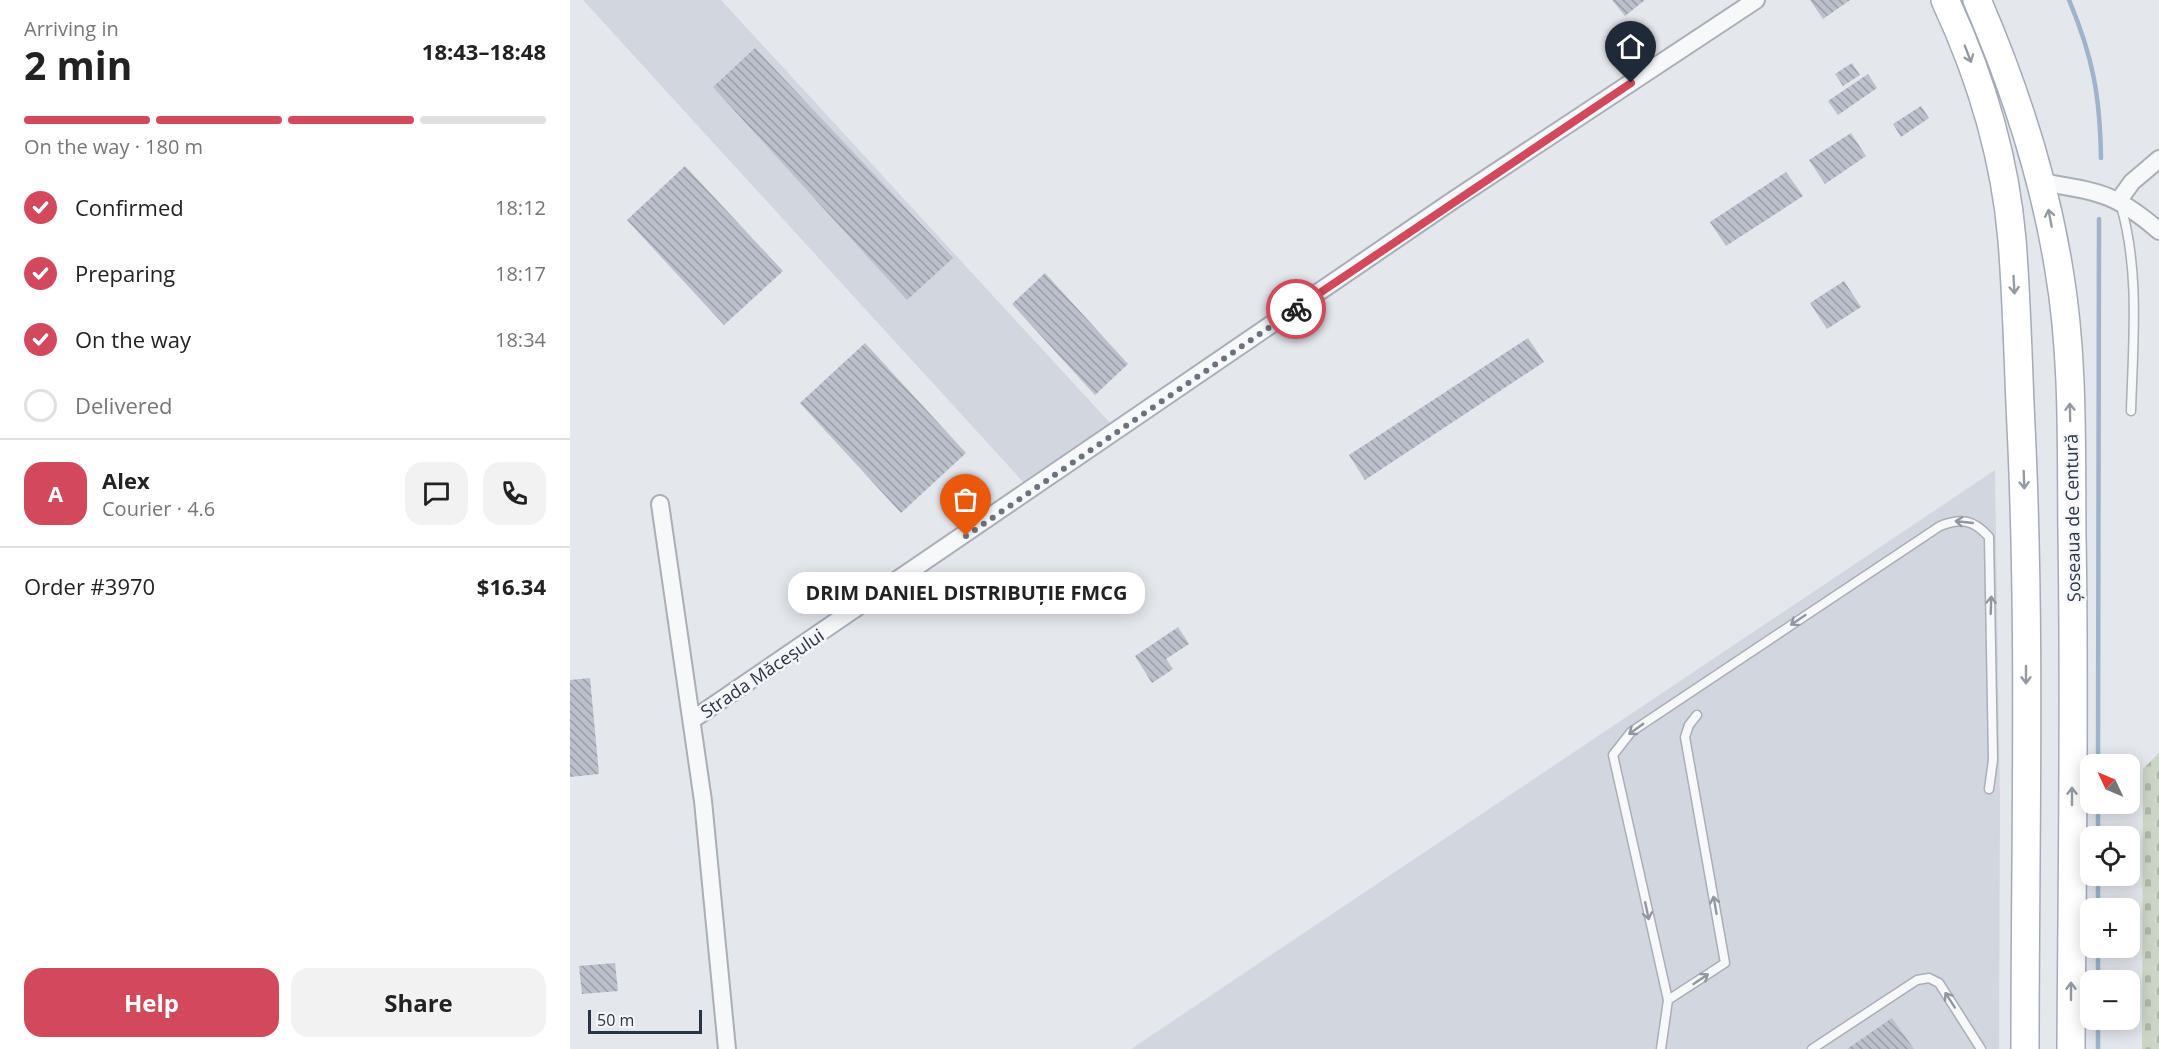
<!DOCTYPE html>
<html lang="en">
<head>
<meta charset="utf-8">
<style>
	:root { --surface:#fff; --page:#f2f2f2; --text:#222; --muted:#767676; --line:#e0e0e0; --accent:#d1495b }
	body { margin:0; font-family:"Open Sans",sans-serif; background:var(--page); color:var(--text); height:100vh; display:flex; flex-direction:column; font-size:22px; white-space:nowrap }
	* { box-sizing:border-box; margin:0 }
	p { font-size:20px; color:var(--muted) }
	.icon { flex:none; width:33px; height:33px; fill:none; stroke:currentColor; stroke-width:2; stroke-linecap:round; stroke-linejoin:round }
	.map { position:relative; flex:1; overflow:hidden }
	.drawer { display:flex; flex-direction:column; background:var(--surface); width:570px }
	.drawer>* { flex:none }
	.needle { width:39px; rotate:314deg }
	.fabs { position:absolute; left:1510px; top:754px; display:grid; gap:12px }
	.fabs a { display:grid; place-items:center; width:60px; height:60px; border-radius:12px; background:var(--surface); box-shadow:0 3px 15px #0003; font-size:30px }
	.scale { position:absolute; left:18px; bottom:15px; width:114px; box-sizing:border-box; padding-left:6px; border:3px solid #2b3445; border-top:0; font-size:16px; line-height:21px; white-space:nowrap; color:#2b3445; -webkit-text-stroke:4px #f4f6f9; paint-order:stroke }
	.pin { position:absolute; display:grid; place-items:center; width:51px; height:51px; color:#fff; margin:-62px -26px; border-radius:50% 50% 50% 0; rotate:-45deg; box-shadow:0 0 6px #0007 }
	.pin .icon { rotate:45deg }
	.courier { position:absolute; display:grid; place-items:center; width:60px; height:60px; margin:-30px; border:4px solid #d1495b; border-radius:50%; background:#fff; color:#222; box-shadow:0 2px 8px #0007 }
	.bubble { position:absolute; height:42px; border-radius:18px; background:var(--surface); box-shadow:0 3px 15px #0003; font-size:20px; font-weight:700; line-height:42px; text-align:center }
	.head em { font-style:normal; font-weight:700 }
	.head div { display:flex; flex-direction:column-reverse }
	.head { display:flex; align-items:center; justify-content:space-between; height:102px; padding:0 24px }
	h1 { font-size:39px; font-weight:700; line-height:45px }
	.bar { display:grid; grid-template-columns:repeat(4,1fr); gap:9px 6px; align-content:center; height:72px; padding:0 24px }
	.bar i { height:8px; border-radius:4px; background:var(--line) }
	.bar .current { background:var(--accent) }
	.bar p { grid-column:span 4 }
	.line { display:flex; align-items:center; gap:15px; padding:0 24px; border-top:2px solid var(--line) }
	.line div { flex:1 }
	.round { display:grid; place-items:center; flex:none; width:63px; height:63px; border-radius:18px; background:var(--page) }
	ol { padding:0 24px; list-style:none }
	li { display:flex; align-items:center; gap:18px; height:66px }
	li p { margin-inline-start:auto }
	li .icon { padding:6px; border-radius:50%; background:var(--accent); color:#fff; stroke-width:4 }
	li:last-child { color:var(--muted) }
	li i { width:33px; height:33px; border:3px solid var(--line); border-radius:50% }
	.primary-button { display:flex; gap:12px; margin-top:auto; padding:12px 24px }
	.primary-button a { flex:1; height:69px; border-radius:18px; background:var(--accent); color:#fff; font-size:24px; font-weight:700; line-height:69px; text-align:center }
	.primary-button a+a { background:var(--page); color:var(--text) }
	main { display:flex; flex:1; min-height:0 }
	.map>svg:first-child { display:block }
</style>
</head>
<body>
<main>
<section class="drawer">
<div class="head"><div><h1>2 min</h1><p>Arriving in</p></div><em>18:43–18:48</em></div>
<div class="bar"><i class="current"></i><i class="current"></i><i class="current"></i><i></i><p>On the way · 180 m</p></div>
<ol>
<li><svg class="icon" aria-label="check" viewBox="0 0 24 24"><path d="M5 12l5 5 9-10"/></svg>Confirmed<p>18:12</p></li>
<li><svg class="icon" aria-label="check" viewBox="0 0 24 24"><path d="M5 12l5 5 9-10"/></svg>Preparing<p>18:17</p></li>
<li><svg class="icon" aria-label="check" viewBox="0 0 24 24"><path d="M5 12l5 5 9-10"/></svg>On the way<p>18:34</p></li>
<li><i></i>Delivered</li>
</ol>
<div class="line" style="height:108px"><b class="round" style="background:var(--accent);color:#fff">A</b><div><b>Alex</b><p>Courier · 4.6</p></div><a class="round"><svg class="icon" aria-label="chat" viewBox="0 0 24 24"><path d="M4 5h16v11H9l-5 4z"/></svg></a><a class="round"><svg class="icon" aria-label="phone" viewBox="0 0 24 24"><path d="M5 4h4l2 5-3 2q2 4 5 5l2-3 5 2v4C11 20 4 13 5 4z"/></svg></a></div>
<div class="line" style="height:78px"><div>Order #3970</div><b>$16.34</b></div>
<div class="primary-button"><a>Help</a><a>Share</a></div>
</section>
<div class="map">
<svg width="1589" height="1049" viewBox="0 0 1589 1049">
	<defs>
		<pattern id="cemetery-stones" width="16" height="16" patternUnits="userSpaceOnUse" patternTransform="scale(1.5)"><rect width="16" height="16" fill="#c9d6c5"/><path d="M2 7V4a2 2 0 0 1 4 0v3zM10 15v-3a2 2 0 0 1 4 0v3z" fill="#adb8ab"/></pattern>
		<pattern id="building-back-hatch" width="6" height="6" patternUnits="userSpaceOnUse" patternTransform="scale(1.5)"><rect width="6" height="6" fill="#bbc0ca"/><path d="M-1 5l2 2M0 0l6 6M5-1l2 2" fill="none" stroke="#989da6"/></pattern>
	</defs>
	<rect width="100%" height="100%" fill="#e4e7ec"/>
	<path fill="#d2d6de" d="M 13,0 L 151,0 L 541,424 L 455,484 Z
		M 1425,470 L 1430,798 L 1429,1049 L 561,1049 Z"/>
	<path fill="url(#cemetery-stones)" d="M 1589,753 L 1589,1049 L 1572,1049 L 1573,769 Z"/>
	<g fill="none" stroke-linecap="round" stroke-linejoin="round">
		<path stroke="#9fb4cc" stroke-width="4.5" d="M 1499,0 C 1523,57 1530,96 1531,158
			M 1528,765 L 1529,219
			M 1528,837 L 1528,804
			M 1528,909 L 1528,876
			M 1528,981 L 1528,948
			M 1528,1049 L 1528,1020"/>
	</g>
	<path fill="url(#building-back-hatch)" d="M 1042,0 L 1075,0 L 1055,16 Z
		M 1240,0 L 1280,0 L 1253,19 Z
		M 185,48 L 383,258 L 337,300 L 143,87 Z
		M 1282,63 L 1290,75 L 1273,86 L 1265,74 Z
		M 1298,74 L 1307,88 L 1268,115 L 1258,101 Z
		M 1351,106 L 1359,118 L 1331,137 L 1323,124 Z
		M 1281,133 L 1296,156 L 1255,184 L 1239,160 Z
		M 115,166 L 213,271 L 154,325 L 57,220 Z
		M 1216,172 L 1233,196 L 1156,246 L 1140,222 Z
		M 475,273 L 558,364 L 525,395 L 442,304 Z
		M 1274,281 L 1291,307 L 1257,329 L 1240,303 Z
		M 958,338 L 974,362 L 795,480 L 779,455 Z
		M 295,343 L 396,453 L 331,513 L 230,403 Z
		M 608,627 L 619,644 L 596,659 L 603,669 L 582,683 L 565,656 Z
		M 20,678 L 29,774 L 0,777 L 0,680 Z
		M 45,963 L 48,991 L 12,994 L 9,966 Z
		M 1322,1018 L 1344,1049 L 1277,1049 Z"/>
	<g fill="none" stroke-linecap="round" stroke-linejoin="round">
		<g stroke="#a9aeb7" stroke-width="11">
			<path id="lane" d="M 1551,206 C 1570,272 1563,343 1561,411
				M 1127,715 L 1119,725 L 1115,737 L 1155,963 L 1098,1000 L 1043,755 L 1061,732 L 1370,526 C 1391,518 1403,519 1419,537 L 1423,760 L 1419,789
				M 1091,1049 L 1098,1000
				M 1242,1049 L 1347,980 L 1359,978 L 1369,983 L 1411,1049"/>
		</g>
		<g stroke="#a9aeb7" stroke-width="20">
			<path id="street" d="M 1472,182 C 1528,192 1544,192 1589,231
				M 1549,200 L 1562,182 L 1589,159
				M 90,504 L 133,801 L 157,1049
				M 122,720 L 885,199 L 1186,0"/>
		</g>
		<g stroke="#a3abb8" stroke-width="30">
			<path id="primary" d="M 1375,0 C 1410,75 1435,157 1442,240 C 1447,302 1448,364 1451,426 C 1461,633 1455,842 1455,1049
				M 1407,0 C 1445,88 1474,176 1489,270 C 1504,358 1501,448 1502,536 C 1505,707 1502,878 1501,1049"/>
		</g>
		<use href="#lane" stroke="#f7f8fa" stroke-width="8"/>
		<use href="#street" stroke="#f7f8fa" stroke-width="16"/>
		<use href="#primary" stroke="#fff" stroke-width="27"/>
	</g>
	<defs><path id="oneway-shaft" d="M-6 0H5M1.5-3L5.5 0L1.5 3" fill="none" stroke-width="1.6" stroke-linecap="round" stroke-linejoin="round" transform="scale(1.5)"/></defs>
	<g stroke="#959aa2">
		<use href="#oneway-shaft" transform="translate(1398 54) rotate(69)"/>
		<use href="#oneway-shaft" transform="translate(1480 218) rotate(-101)"/>
		<use href="#oneway-shaft" transform="translate(1444 285) rotate(87)"/>
		<use href="#oneway-shaft" transform="translate(1500 412) rotate(-91)"/>
		<use href="#oneway-shaft" transform="translate(1454 480) rotate(88)"/>
		<use href="#oneway-shaft" transform="translate(1456 675) rotate(90)"/>
		<use href="#oneway-shaft" transform="translate(1502 796) rotate(-90)"/>
		<use href="#oneway-shaft" transform="translate(1501 991) rotate(-90)"/>
	</g>
	<g stroke="#9196a0">
		<use href="#oneway-shaft" transform="translate(1394 522) rotate(-174)"/>
		<use href="#oneway-shaft" transform="translate(1421 605) rotate(-88)"/>
		<use href="#oneway-shaft" transform="translate(1228 620) rotate(146)"/>
		<use href="#oneway-shaft" transform="translate(1066 729) rotate(144)"/>
		<use href="#oneway-shaft" transform="translate(1145 905) rotate(-100)"/>
		<use href="#oneway-shaft" transform="translate(1077 911) rotate(78)"/>
		<use href="#oneway-shaft" transform="translate(1131 979) rotate(-34)"/>
		<use href="#oneway-shaft" transform="translate(1380 1000) rotate(-123)"/>
	</g>
	<g fill="none" stroke-linecap="round" stroke-linejoin="round">
		<path stroke="#6c737f" stroke-width="6" stroke-dasharray="0 10.8" d="M 396,536 L 726,309"/>
		<path stroke="#d1495b" stroke-width="8" d="M 726,309 L 1061,83"/>
	</g>
	<g text-anchor="middle" dominant-baseline="central" stroke-width="5" stroke-linejoin="round" paint-order="stroke">
		<g font-size="18" fill="#2b3445" stroke="#f4f6f9">
			<text transform="translate(1502 518) rotate(-91)">Șoseaua de Centură</text>
			<text transform="translate(192 673) rotate(-34)">Strada Măceșului</text>
		</g>
	</g>
</svg>
<div class="fabs">
<a><svg class="needle" viewBox="-14 -14 28 28"><path d="M0-13l5 13h-10z" fill="#e53935"/><path d="M0 13l5-13h-10z" fill="#767676"/></svg></a>
<a><svg class="icon" aria-label="locate" viewBox="0 0 24 24"><circle cx="12" cy="12" r="6"/><path d="M12 2v4M12 18v4M2 12h4M18 12h4"/></svg></a>
<a>+</a>
<a>−</a>
</div>
<div class="scale">50 m</div>
<div class="pin" style="left:396px;top:536px;background:#ea580c"><svg class="icon" aria-label="bag" viewBox="0 0 24 24"><path d="M5 8h14l-1 12H6zM9 8a3 3 0 0 1 6 0"/></svg></div>
<div class="pin" style="left:1061px;top:83px;background:#1f2937"><svg class="icon" aria-label="home" viewBox="0 0 24 24"><path d="M3 11l9-7 9 7M6 9v11h12V9"/></svg></div>
<div class="courier" style="left:726px;top:309px"><svg class="icon" aria-label="bike" viewBox="0 0 24 24"><circle cx="6" cy="16" r="4"/><circle cx="18" cy="16" r="4"/><path d="M6 16l4-8h5l3 8M10 8l3 8H6M13 5h3"/></svg></div>
<div class="bubble" style="left:218px;top:572px;width:357px">DRIM DANIEL DISTRIBUȚIE FMCG</div>
</div>
</main>
</body>
</html>
